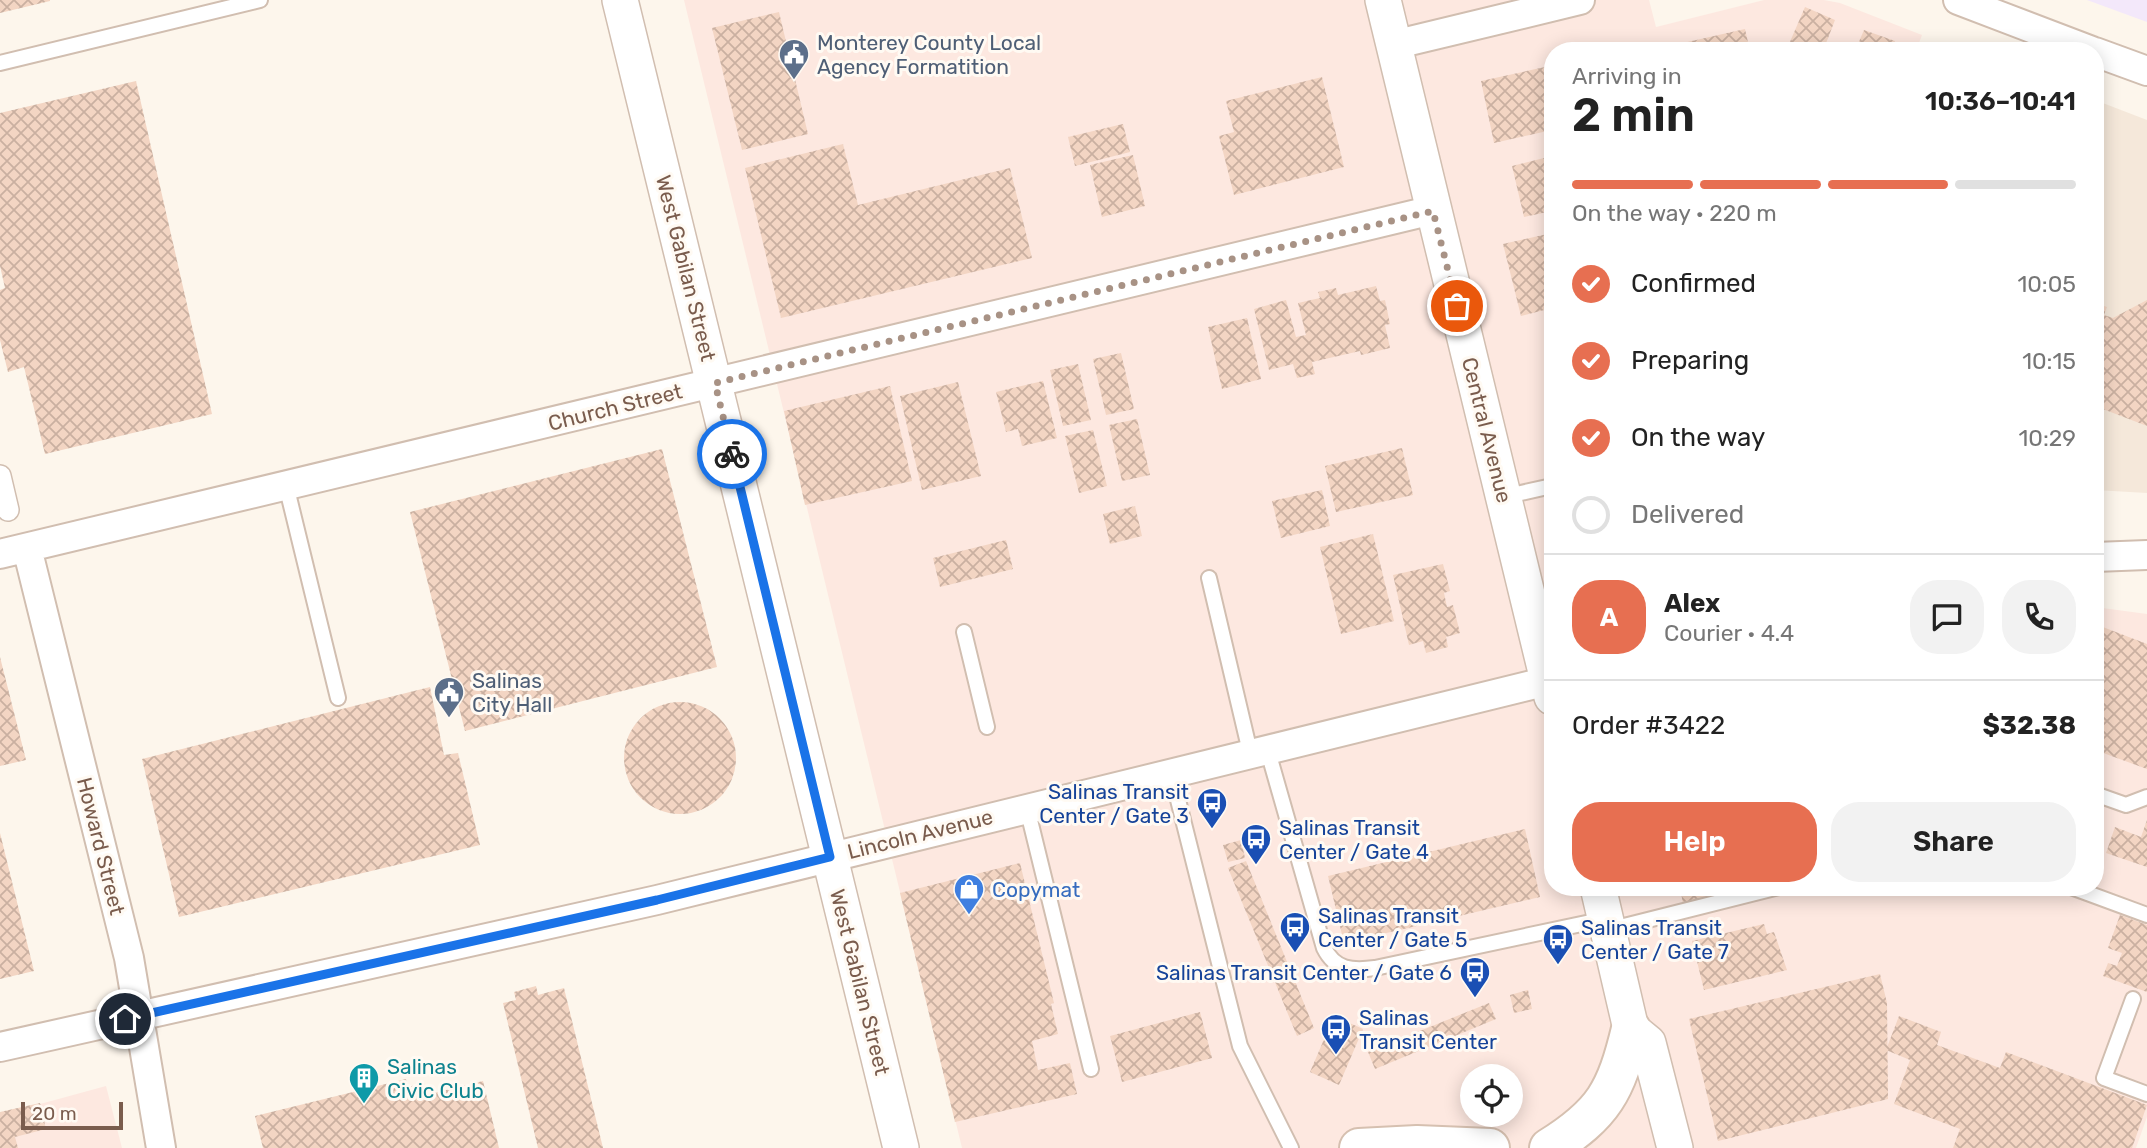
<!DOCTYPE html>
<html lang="en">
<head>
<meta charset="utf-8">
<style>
	:root { --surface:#fff; --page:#f2f2f2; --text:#222; --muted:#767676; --line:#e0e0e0; --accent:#e76f51 }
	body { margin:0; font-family:Rubik,sans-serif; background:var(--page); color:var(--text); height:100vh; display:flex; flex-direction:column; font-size:26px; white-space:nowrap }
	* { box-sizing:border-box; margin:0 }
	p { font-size:23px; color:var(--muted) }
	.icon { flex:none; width:38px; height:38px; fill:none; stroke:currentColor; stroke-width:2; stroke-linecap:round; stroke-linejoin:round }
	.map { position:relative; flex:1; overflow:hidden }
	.details { position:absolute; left:1544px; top:42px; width:560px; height:854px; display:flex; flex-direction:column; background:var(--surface); border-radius:28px; box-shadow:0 4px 18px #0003 }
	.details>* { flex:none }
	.fabs { position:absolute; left:1460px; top:1064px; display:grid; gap:14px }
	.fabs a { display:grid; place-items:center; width:63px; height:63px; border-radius:50%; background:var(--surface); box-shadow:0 4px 18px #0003; font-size:35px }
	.scale { position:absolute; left:21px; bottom:18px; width:102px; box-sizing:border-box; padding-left:7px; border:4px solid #7a5c4d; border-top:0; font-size:19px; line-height:24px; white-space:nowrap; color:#7a5c4d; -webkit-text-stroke:5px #fffaf3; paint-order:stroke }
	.pin { position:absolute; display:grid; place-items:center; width:60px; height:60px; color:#fff; margin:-30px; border:4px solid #fff; border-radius:50%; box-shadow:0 2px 7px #0007 }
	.courier { position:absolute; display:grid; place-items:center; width:70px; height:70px; margin:-35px; border:5px solid #1a73e8; border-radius:50%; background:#fff; color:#222; box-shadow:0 2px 9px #0007 }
	.overview em { font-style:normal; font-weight:600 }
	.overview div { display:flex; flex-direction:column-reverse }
	.overview { display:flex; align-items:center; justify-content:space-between; height:119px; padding:0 28px }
	h1 { font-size:46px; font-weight:600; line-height:52px }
	.bar { display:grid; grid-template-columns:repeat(4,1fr); gap:10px 7px; align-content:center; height:84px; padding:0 28px }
	.bar i { height:9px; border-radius:5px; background:var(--line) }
	.bar .current { background:var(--accent) }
	.bar p { grid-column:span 4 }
	.line { display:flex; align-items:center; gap:18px; padding:0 28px; border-top:2px solid var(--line) }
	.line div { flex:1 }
	.round { display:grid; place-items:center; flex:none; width:74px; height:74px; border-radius:28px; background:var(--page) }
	ol { padding:0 28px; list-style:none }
	li { display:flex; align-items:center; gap:21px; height:77px }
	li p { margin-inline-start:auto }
	li .icon { padding:7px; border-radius:50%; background:var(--accent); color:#fff; stroke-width:4 }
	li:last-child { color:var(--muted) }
	li i { width:38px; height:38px; border:4px solid var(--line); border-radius:50% }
	.button { display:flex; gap:14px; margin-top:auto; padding:14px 28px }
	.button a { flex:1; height:80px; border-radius:28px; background:var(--accent); color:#fff; font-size:28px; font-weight:600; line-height:80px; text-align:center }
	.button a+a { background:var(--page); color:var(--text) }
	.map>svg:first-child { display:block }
</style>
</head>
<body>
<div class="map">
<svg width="2147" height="1148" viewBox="0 0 2147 1148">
	<defs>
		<pattern id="building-cross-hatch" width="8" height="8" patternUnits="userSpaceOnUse" patternTransform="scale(1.75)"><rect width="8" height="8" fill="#f3d5c3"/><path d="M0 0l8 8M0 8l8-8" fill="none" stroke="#cab0a1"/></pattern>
	</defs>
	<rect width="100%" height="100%" fill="#fdf6ec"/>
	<path fill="#f5e8da" d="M 2095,100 L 2147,120 L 2147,493 L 2095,490 Z"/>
	<path fill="#fde8e0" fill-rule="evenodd" d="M 684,0 L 1649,0 L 1656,27 L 1764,0 L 1824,0 L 1840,3 L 1922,35 L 1916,51 L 1552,51 L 1552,887 L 2095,887 L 2095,607 L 2147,614 L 2147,1117 L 2136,1148 L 962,1148 ZM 1472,1076 L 1510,1076 L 1510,1115 L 1472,1115 Z
		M 106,1086 L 122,1148 L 0,1148 L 0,1115 Z"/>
	<path fill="#f3e8fa" d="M 2087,0 L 2147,0 L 2147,22 Z"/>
	<path fill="url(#building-cross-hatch)" d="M 0,0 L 50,0 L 50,1 L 0,13 Z
		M 1805,7 L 1835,20 L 1823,51 L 1786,51 Z
		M 779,12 L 808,134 L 742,150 L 712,28 Z
		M 1745,29 L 1750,51 L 1685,51 L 1683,43 Z
		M 1864,30 L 1895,41 L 1892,51 L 1855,51 Z
		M 1545,67 L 1552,99 L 1552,130 L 1494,143 L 1481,81 Z
		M 1322,77 L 1344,167 L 1234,195 L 1219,136 L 1234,132 L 1226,101 Z
		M 136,81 L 212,414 L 45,454 L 24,367 L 8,372 L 0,340 L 0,290 L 5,288 L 0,266 L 0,113 Z
		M 1123,124 L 1130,152 L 1075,166 L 1068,137 Z
		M 843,144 L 858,205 L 1010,168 L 1032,258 L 781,318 L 745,168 Z
		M 1133,155 L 1145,206 L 1102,217 L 1090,165 Z
		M 1552,156 L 1552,211 L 1524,217 L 1512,166 Z
		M 1552,233 L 1552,308 L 1521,316 L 1503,244 Z
		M 1376,286 L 1380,301 L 1385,300 L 1390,324 L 1385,325 L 1390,348 L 1361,355 L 1360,351 L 1312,362 L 1315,374 L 1297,378 L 1293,364 L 1269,370 L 1254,309 L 1286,300 L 1296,337 L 1306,335 L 1298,303 L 1320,298 L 1318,292 L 1336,288 L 1338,295 Z
		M 2147,300 L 2147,426 L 2095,406 L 2095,303 L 2107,307 L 2104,315 L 2113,318 Z
		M 1247,318 L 1261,379 L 1222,389 L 1208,327 Z
		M 1121,353 L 1134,409 L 1106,415 L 1093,359 Z
		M 1078,364 L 1091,420 L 1063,426 L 1050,370 Z
		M 1043,381 L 1057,438 L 1022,446 L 1018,429 L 1006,432 L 996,392 Z
		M 958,382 L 981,476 L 922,490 L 900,396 Z
		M 890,386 L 912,481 L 805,505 L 784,411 Z
		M 1137,419 L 1150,475 L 1122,481 L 1109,425 Z
		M 1093,430 L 1107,486 L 1079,493 L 1065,436 Z
		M 1402,448 L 1413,495 L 1336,512 L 1325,466 Z
		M 662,449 L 717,667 L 465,731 L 410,512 Z
		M 1322,490 L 1330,526 L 1281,538 L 1272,501 Z
		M 1135,506 L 1142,536 L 1110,544 L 1103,514 Z
		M 1373,534 L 1394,621 L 1341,634 L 1320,547 Z
		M 1006,540 L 1013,569 L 940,587 L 933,558 Z
		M 1443,564 L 1450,591 L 1444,593 L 1447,607 L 1453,605 L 1460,633 L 1446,637 L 1448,647 L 1426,653 L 1423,641 L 1409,645 L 1393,575 Z
		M 2095,624 L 2147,644 L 2147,769 L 2095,750 Z
		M 0,657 L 26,760 L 0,766 Z
		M 430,687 L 444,755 L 458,753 L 480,845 L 179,917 L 142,759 Z
		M624 758a56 56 0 1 1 112 0a56 56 0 1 1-112 0Z
		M 2147,820 L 2147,867 L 2106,853 L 2115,827 L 2141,837 Z
		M 1525,829 L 1540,897 L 1344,943 L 1328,876 Z
		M 0,833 L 34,971 L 0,979 Z
		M 1241,840 L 1245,858 L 1228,862 L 1223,845 Z
		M 1246,861 L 1314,1028 L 1297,1036 L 1228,868 Z
		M 1020,863 L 1054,1003 L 1051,1004 L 1058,1034 L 1032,1041 L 1038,1070 L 1070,1063 L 1077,1094 L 955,1122 L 900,893 Z
		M 1680,887 L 1721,887 L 1723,895 L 1683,904 Z
		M 2120,915 L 2147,925 L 2147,992 L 2103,976 L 2108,963 L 2117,966 L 2122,953 L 2108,948 Z
		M 1764,924 L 1767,934 L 1774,932 L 1787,970 L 1704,990 L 1692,941 Z
		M 1880,974 L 1887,1003 L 1888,1099 L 1718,1141 L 1689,1019 Z
		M 536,986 L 538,995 L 564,988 L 603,1148 L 538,1148 L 503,1003 L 516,1000 L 514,992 Z
		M 1528,990 L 1532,1009 L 1514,1013 L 1510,995 Z
		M 1489,1003 L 1496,1019 L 1375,1069 L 1368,1052 Z
		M 1200,1012 L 1212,1058 L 1122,1082 L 1110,1036 Z
		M 1334,1016 L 1363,1029 L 1339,1085 L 1310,1072 Z
		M 1899,1016 L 1941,1032 L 1937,1045 L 2000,1068 L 2006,1052 L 2147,1105 L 2132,1148 L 1953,1148 L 1960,1129 L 1894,1104 L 1910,1060 L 1886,1050 Z
		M 406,1079 L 408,1087 L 424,1083 L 426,1095 L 483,1081 L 499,1148 L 263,1148 L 255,1116 Z
		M 40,1103 L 46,1129 L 15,1137 L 18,1148 L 0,1148 L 0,1112 Z"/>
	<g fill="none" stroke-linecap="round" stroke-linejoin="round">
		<g stroke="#d1beb0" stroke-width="18">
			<path id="service" d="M 0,63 L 260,0
				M 286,485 L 338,698
				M 1503,497 L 1552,486
				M 1209,578 L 1250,752
				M 964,632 L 987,727
				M 1267,748 L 1324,948 C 1335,970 1352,971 1375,968 L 1605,919
				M 1171,772 L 1240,1046 L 1291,1148
				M 2095,794 L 2126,805 L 2147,797
				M 1027,808 L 1091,1069
				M 2071,887 L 2147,915
				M 1608,930 L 1779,887
				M 2133,999 L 2104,1078 L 2147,1094"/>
		</g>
		<g stroke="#d1beb0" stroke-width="24">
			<path id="pedestrian" d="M 0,476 L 8,510"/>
		</g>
		<g stroke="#d1beb0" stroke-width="32">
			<path id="minor" d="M 1958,0 L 2092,51
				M 1393,45 L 1580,0
				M 2095,52 L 2147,71
				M 27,548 L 129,958 L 161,1148
				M 0,554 L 1433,210
				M 2095,557 L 2147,555
				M 0,1047 L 657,900 L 1552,680"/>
		</g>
		<g stroke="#d1beb0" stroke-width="38">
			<path id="tertiary" d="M 620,0 L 901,1148
				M 1383,0 L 1552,697
				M 1598,887 L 1631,1029 L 1648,1043 L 1675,1148"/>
		</g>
		<g stroke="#d6c0b0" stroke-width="42">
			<path id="secondary" d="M 1359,1148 L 1417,1145 L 1490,1148
				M 1549,1148 C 1604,1114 1616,1091 1631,1029"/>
		</g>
		<use href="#service" stroke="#fff" stroke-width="14"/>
		<use href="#pedestrian" stroke="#fff" stroke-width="21"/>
		<use href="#minor" stroke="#fff" stroke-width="28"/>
		<use href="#tertiary" stroke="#fff" stroke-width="35"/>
		<use href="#secondary" stroke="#fff" stroke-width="38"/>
	</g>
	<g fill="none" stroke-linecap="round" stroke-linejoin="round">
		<path stroke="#a89285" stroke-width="7" stroke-dasharray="0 12.6" d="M 732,454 L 715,383 L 1433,211 L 1457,306"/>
		<path stroke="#1a73e8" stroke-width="9" d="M 125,1019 L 657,900 L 830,857 L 732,454"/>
	</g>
	<defs>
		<g id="civic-pin" transform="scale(1.575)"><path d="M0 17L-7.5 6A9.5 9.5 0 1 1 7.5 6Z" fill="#5c6f8a" stroke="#fffaf3"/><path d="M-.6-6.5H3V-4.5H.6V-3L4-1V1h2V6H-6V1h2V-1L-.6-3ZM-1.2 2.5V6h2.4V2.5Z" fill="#fff"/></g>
		<g id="bus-pin" transform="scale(1.575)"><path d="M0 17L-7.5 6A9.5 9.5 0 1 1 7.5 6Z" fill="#1a4fb4" stroke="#fffaf3"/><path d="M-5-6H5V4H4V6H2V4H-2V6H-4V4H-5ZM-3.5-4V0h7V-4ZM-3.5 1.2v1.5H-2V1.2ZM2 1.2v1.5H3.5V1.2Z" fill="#fff"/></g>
		<g id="shop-pin" transform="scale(1.575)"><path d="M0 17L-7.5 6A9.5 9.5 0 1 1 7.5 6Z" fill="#3f7fe0" stroke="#fffaf3"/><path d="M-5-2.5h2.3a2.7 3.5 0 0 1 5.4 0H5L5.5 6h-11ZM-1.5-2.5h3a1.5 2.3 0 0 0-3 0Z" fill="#fff"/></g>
		<g id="building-pin" transform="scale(1.575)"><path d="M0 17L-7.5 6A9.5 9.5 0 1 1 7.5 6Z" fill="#0f9aa8" stroke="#fffaf3"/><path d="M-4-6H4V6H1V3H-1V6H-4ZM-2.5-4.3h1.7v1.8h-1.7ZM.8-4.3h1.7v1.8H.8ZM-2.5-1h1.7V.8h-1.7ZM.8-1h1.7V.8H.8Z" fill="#fff"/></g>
	</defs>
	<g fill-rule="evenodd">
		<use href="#civic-pin" x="794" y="54"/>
		<use href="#civic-pin" x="449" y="692"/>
		<use href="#bus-pin" x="1212" y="803"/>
		<use href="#bus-pin" x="1256" y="839"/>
		<use href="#shop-pin" x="969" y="889"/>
		<use href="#bus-pin" x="1295" y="927"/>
		<use href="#bus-pin" x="1558" y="939"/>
		<use href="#bus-pin" x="1475" y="972"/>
		<use href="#bus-pin" x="1336" y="1029"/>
		<use href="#building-pin" x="364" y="1078"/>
	</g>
	<g text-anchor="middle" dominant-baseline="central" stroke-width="6" stroke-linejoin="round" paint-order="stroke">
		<g font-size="21" fill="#4e5e75" stroke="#fffaf3" text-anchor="start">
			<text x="817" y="42">Monterey County Local<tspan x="817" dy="24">Agency Formatition</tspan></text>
			<text x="472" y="680">Salinas<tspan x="472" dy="24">City Hall</tspan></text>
		</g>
		<g font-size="21" fill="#7a5c4d" stroke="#fffaf3">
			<text transform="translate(686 268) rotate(76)">West Gabilan Street</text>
			<text transform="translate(615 407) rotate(-14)">Church Street</text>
			<text transform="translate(1487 430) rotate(76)">Central Avenue</text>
			<text transform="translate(920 834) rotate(-14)">Lincoln Avenue</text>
			<text transform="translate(101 846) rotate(76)">Howard Street</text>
			<text transform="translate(860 982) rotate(76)">West Gabilan Street</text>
		</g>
		<g font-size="21" fill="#164399" stroke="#fffaf3" text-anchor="start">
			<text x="1189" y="791" text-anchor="end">Salinas Transit<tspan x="1189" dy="24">Center / Gate 3</tspan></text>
			<text x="1279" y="827">Salinas Transit<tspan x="1279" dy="24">Center / Gate 4</tspan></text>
			<text x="1318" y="915">Salinas Transit<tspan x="1318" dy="24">Center / Gate 5</tspan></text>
			<text x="1581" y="927">Salinas Transit<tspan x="1581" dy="24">Center / Gate 7</tspan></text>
			<text x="1452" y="972" text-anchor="end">Salinas Transit Center / Gate 6</text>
			<text x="1359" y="1017">Salinas<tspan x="1359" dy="24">Transit Center</tspan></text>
		</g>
		<g font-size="21" fill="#366cbe" stroke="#fffaf3" text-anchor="start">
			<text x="992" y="889">Copymat</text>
		</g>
		<g font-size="21" fill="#0d838f" stroke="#fffaf3" text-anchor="start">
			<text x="387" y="1066">Salinas<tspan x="387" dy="24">Civic Club</tspan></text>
		</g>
	</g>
</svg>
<div class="fabs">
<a><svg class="icon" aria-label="locate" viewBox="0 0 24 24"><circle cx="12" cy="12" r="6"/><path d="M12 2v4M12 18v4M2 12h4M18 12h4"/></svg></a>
</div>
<div class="scale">20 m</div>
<div class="pin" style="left:1457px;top:306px;background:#ea580c"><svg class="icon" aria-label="bag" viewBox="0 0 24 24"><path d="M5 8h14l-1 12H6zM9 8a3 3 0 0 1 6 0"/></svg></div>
<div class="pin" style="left:125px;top:1019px;background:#1f2937"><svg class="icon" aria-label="home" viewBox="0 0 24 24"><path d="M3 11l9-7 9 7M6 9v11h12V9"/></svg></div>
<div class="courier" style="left:732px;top:454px"><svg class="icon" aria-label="bike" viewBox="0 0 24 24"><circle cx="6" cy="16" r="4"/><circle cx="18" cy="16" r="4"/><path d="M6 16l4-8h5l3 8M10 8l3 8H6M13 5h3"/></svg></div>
<section class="details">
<div class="overview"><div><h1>2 min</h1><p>Arriving in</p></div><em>10:36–10:41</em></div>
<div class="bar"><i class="current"></i><i class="current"></i><i class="current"></i><i></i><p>On the way · 220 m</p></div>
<ol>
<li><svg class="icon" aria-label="check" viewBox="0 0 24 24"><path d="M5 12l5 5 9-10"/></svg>Confirmed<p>10:05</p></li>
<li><svg class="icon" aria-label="check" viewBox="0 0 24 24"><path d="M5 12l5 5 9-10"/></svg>Preparing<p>10:15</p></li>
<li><svg class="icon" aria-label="check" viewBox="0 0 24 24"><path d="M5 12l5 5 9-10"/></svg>On the way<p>10:29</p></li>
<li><i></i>Delivered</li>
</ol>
<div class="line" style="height:126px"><b class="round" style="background:var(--accent);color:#fff">A</b><div><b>Alex</b><p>Courier · 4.4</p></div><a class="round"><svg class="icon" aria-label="chat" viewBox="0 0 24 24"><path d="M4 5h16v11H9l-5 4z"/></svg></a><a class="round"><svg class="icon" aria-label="phone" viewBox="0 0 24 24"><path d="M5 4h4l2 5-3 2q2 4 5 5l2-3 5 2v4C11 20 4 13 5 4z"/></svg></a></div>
<div class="line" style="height:91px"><div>Order #3422</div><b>$32.38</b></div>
<div class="button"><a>Help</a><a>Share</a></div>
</section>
</div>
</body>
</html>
